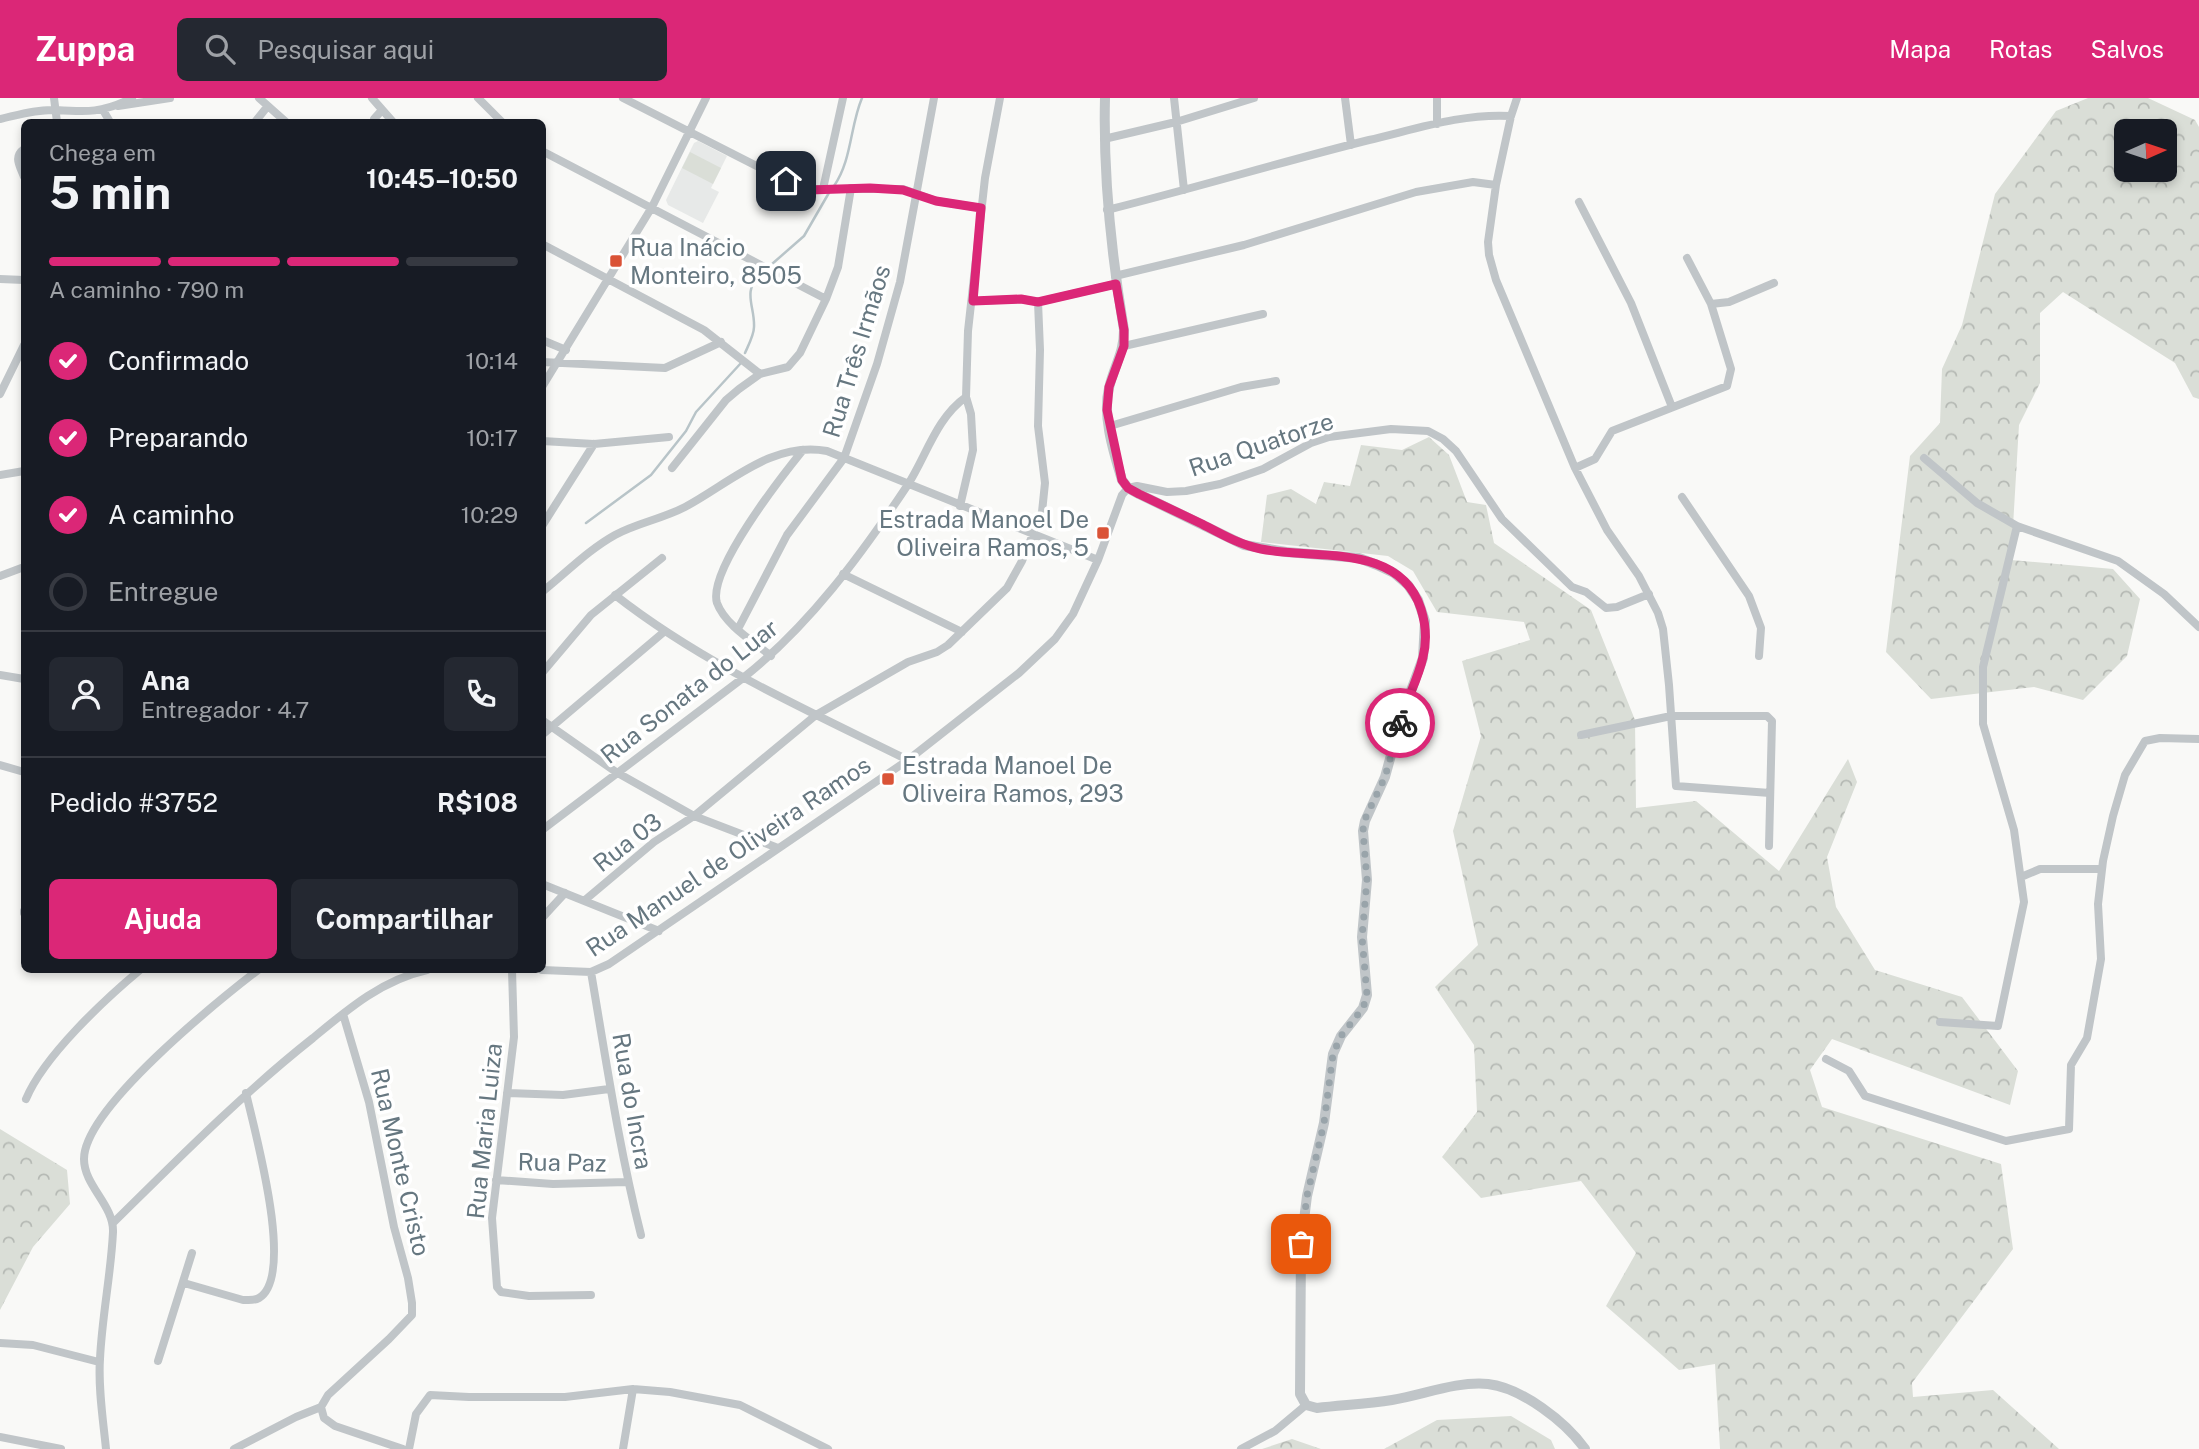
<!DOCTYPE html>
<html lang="pt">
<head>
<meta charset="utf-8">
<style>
	:root { --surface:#171b24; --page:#242831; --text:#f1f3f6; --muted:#9ea1a6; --line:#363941; --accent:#db2777 }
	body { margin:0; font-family:"Public Sans",sans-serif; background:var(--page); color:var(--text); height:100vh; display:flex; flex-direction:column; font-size:26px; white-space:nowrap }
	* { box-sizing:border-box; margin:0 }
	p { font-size:23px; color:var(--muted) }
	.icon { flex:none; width:38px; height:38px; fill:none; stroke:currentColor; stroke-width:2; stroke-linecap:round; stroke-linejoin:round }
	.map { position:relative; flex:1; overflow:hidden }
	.sheet { position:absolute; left:21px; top:21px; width:525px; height:854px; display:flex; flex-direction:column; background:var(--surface); border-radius:10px; box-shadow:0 4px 10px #0003 }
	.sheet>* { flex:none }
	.needle { width:46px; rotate:87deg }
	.fabs { position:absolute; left:2114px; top:21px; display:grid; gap:14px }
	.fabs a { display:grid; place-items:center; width:63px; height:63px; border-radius:10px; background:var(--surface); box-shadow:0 4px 10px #0003; font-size:35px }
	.pin { position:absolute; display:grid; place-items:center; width:60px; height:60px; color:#fff; margin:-30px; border-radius:14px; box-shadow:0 4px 10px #0006 }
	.courier { position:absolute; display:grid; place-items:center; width:70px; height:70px; margin:-35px; border:5px solid #db2777; border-radius:50%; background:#fff; color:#222; box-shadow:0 2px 9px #0007 }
	.head em { font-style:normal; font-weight:700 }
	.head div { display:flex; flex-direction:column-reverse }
	.head { display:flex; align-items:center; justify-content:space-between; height:119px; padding:0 28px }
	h1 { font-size:46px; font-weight:700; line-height:52px }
	.bar { display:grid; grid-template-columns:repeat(4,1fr); gap:10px 7px; align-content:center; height:84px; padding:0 28px }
	.bar i { height:9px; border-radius:5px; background:var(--line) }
	.bar .current { background:var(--accent) }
	.bar p { grid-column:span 4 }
	.line { display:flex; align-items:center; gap:18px; padding:0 28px; border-top:2px solid var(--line) }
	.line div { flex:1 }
	.round { display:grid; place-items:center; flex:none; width:74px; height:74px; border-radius:10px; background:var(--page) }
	ol { padding:0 28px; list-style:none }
	li { display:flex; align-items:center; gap:21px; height:77px }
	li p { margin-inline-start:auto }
	li .icon { padding:7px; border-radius:50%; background:var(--accent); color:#fff; stroke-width:4 }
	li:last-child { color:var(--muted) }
	li i { width:38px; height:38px; border:4px solid var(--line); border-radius:50% }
	.action { display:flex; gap:14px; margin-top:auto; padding:14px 28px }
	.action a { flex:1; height:80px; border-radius:10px; background:var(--accent); color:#fff; font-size:28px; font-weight:700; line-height:80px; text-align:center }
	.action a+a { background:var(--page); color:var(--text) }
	header { display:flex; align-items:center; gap:42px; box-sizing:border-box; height:98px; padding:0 35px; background:var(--accent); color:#fff }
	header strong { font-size:33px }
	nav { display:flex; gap:38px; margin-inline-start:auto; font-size:24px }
	.search { width:490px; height:63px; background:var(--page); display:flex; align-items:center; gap:18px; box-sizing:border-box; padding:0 24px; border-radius:10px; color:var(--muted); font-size:26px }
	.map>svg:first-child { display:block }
</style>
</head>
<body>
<header>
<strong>Zuppa</strong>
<div class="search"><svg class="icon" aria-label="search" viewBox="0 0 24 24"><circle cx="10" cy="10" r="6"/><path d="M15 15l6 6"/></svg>Pesquisar aqui</div>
<nav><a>Mapa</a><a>Rotas</a><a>Salvos</a></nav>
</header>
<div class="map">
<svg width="2199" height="1351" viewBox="0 0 2199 1351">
	<defs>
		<pattern id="forest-crowns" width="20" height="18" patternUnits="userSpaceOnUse" patternTransform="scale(1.75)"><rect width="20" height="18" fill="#daded7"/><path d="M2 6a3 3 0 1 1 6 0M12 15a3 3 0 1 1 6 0" fill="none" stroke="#b5b9b4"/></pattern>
	</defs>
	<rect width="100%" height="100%" fill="#f9f9f7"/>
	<path fill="#e7e9e8" d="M 698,43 L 727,58 L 711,90 L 719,94 L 703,125 L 668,107 L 666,102 L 694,45 Z"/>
	<path fill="#daded7" d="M 690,54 L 721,70 L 713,86 L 682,70 Z"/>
	<path fill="url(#forest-crowns)" fill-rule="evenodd" d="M 2088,0 L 2148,0 L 2195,22 L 2199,29 L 2199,301 L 2193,299 L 2175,265 L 2063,194 L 2040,215 L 2040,285 L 2019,327 L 2011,462 L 2113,471 L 2140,501 L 2127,558 L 2083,602 L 2034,589 L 1931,601 L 1886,554 L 1910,358 L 1940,325 L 1942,271 L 1962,227 L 1995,96 L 2056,13 ZM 2126,33 L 2165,33 L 2165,72 L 2126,72 Z
		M 1429,339 L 1449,357 L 1467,404 L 1486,407 L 1494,445 L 1591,512 L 1635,622 L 1636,710 L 1696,703 L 1779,773 L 1848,661 L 1857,684 L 1827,759 L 1836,809 L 1875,872 L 1962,899 L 2018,973 L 2010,1007 L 1832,941 L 1810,972 L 1822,1009 L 2001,1066 L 2013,1151 L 1912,1285 L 1913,1299 L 1993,1292 L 2059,1351 L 1720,1351 L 1715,1266 L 1679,1272 L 1606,1208 L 1636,1155 L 1581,1083 L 1481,1100 L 1442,1059 L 1477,1014 L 1474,947 L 1435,889 L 1478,847 L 1453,733 L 1481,638 L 1462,563 L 1530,542 L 1524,524 L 1437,514 L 1413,473 L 1388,458 L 1261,444 L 1267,397 L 1291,391 L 1316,406 L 1324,384 L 1350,388 L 1361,347 L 1402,352 Z
		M 0,1031 L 67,1072 L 70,1106 L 33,1149 L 0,1212 Z
		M 1511,1318 L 1551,1342 L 1555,1351 L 1384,1351 L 1437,1322 Z
		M 1292,1341 L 1321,1351 L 1262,1351 Z"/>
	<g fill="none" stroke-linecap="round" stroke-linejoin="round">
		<path stroke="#b8c4c8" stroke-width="2.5" d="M 834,88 C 852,62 850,28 862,0
			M 772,166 L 804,138 L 830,93
			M 745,255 C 748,248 754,237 754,229 C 755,208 742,195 760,175
			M 586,425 L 651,377 L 686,333 L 696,314 L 741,265"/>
		<path stroke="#c0c5c8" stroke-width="8" d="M 54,0 L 57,24
			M 259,0 L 286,24
			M 372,0 L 393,24
			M 478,0 L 502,24
			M 623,0 L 802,91 L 903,91 L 936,103 L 981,110
			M 1174,0 L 1184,92
			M 1345,0 L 1351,47
			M 1517,0 L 1511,18 L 1496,87 L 1488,144 L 1489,157 L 1496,182 L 1575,370 L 1607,432 L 1639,478 L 1658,515 L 1663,531 L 1669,587 L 1676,688 L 1770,695
			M 118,8 L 170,0
			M 103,12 L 110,24
			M 0,21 C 18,17 37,11 56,12 C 87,14 103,15 132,0
			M 255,24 L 267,9
			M 375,24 L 374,21 L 382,12
			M 1437,26 L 1437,0
			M 1104,41 L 1176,24 L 1254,0
			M 24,51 C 13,59 20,68 24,79
			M 542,53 L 826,201
			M 823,91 L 843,0
			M 1579,104 L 1631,205 L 1672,309
			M 1107,112 C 1195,90 1281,64 1369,42 C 1416,31 1463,15 1511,18
			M 542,146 L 704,232 L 760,276
			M 1687,160 L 1711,206 L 1729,204 L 1774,185
			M 1115,178 L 1244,147 L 1416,94 L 1473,84 L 1496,87
			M 0,181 L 24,182
			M 973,203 L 1021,201 L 1038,204 L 1116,186
			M 542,242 L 566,252
			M 1124,248 L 1263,216
			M 542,264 L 665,270 L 721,244
			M 542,289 L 652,109 L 706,0
			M 0,296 L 24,247
			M 1110,328 L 1241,289 L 1276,283
			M 542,343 L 594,346 L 669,339
			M 1924,360 L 1977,405 L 2017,428 L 2118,463 L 2164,496 L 2199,529
			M 672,370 L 726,302 L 739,291 L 760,276 L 788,269 L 800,255 L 826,201 L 838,169 L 851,90
			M 1575,370 L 1595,361 L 1612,333 L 1727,288 L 1731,271 L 1711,206
			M 0,377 L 24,373
			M 1682,399 L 1749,498 L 1761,530 L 1759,558
			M 960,408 L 973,352 L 971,316 L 966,299 L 968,233 L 985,80 L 1000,0
			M 542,428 L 594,346
			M 843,476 L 962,534
			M 0,478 L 24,469
			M 542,494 C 566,475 588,452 615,437 C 637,425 662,421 685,409 C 730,385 772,343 827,353 L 1098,462
			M 615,497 C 703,566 807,612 908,662
			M 738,531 L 787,437 L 844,360 L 877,266 L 900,184 L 934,0
			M 771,558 C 754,544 725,527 717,505 C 707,473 782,378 803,352
			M 542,575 L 591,517 L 662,460
			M 0,577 L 24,581
			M 542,622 L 616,674 L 694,718 L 778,750
			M 542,637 L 665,533
			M 1581,637 L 1671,618 L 1767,618 L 1772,623 L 1769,748
			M 0,667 L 24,674
			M 542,732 L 743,580 C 809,528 861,457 907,388 C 926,359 936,320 966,299
			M 2021,779 L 2040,771 L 2102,771
			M 542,786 L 659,833
			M 585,802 L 654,744 L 694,718 L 816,617 L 908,564 L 937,554 L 948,547 L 1007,490 L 1022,463 L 1042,414 L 1045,385 L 1038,328 L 1040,252 L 1038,204
			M 24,813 L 24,815
			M 542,820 L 565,795
			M 512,872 L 514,939 L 492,1120 L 497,1189 L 501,1194 L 529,1198 L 591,1197
			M 542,872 L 591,874 L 609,866 L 908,662 L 1019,575 L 1055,541 L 1073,516 L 1098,462 L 1122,397 L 1128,390 L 1137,388 L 1167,394 L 1186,393 L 1220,386 L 1263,371 L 1311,345 L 1329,339 L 1391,331 L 1428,333 L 1443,341 L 1456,353 L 1502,421 L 1572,489 L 1586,494 L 1606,510 L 1617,509 L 1649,496
			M 591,874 C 606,962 619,1050 641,1137
			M 1940,924 L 1998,928 L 2024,804 L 2014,732 L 1983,626 L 1983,569 L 2017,428
			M 1826,961 L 1849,973 L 1865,998 L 2006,1043 L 2069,1031 L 2071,967 L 2087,940 L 2101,861 L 2098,806 L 2103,763 L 2113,718 L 2125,677 L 2145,643 L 2160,640 L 2199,641
			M 507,995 L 563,997 L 609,991
			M 26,1001 C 44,958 104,902 140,872
			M 496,1082 L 553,1086 L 627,1084
			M 113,1125 C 178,1061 241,997 313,940 C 348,911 382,882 427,872
			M 184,1185 L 243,1202 C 249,1202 254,1203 259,1200 C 296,1178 254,1031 246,995
			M 0,1245 L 33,1247 L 99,1264
			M 158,1263 L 192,1155
			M 321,1309 L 324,1320 L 335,1328 L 403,1351
			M 0,1339 L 61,1351
			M 106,1351 C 103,1321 98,1290 100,1261 C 102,1218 111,1176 113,1134 C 114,1107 84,1088 84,1061 C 84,1010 218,903 258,872
			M 234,1351 L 296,1319 L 321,1309 L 328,1297 L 389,1241 L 412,1217 L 412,1205 L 408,1180 L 394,1129 L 369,1004 L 343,916
			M 409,1351 L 416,1316 L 430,1297 L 469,1299 L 565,1299 L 633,1291 L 670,1294 L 740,1307 L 828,1351
			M 623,1351 L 633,1291
			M 1241,1351 L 1275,1333 L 1306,1307"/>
		<path stroke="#c0c5c8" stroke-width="10" d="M 1105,0 C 1103,79 1111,154 1124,232 C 1124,255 1114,268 1109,290 C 1102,319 1114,355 1122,382 L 1128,390 L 1139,396 L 1244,447 L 1286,454 L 1359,460 L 1377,467 L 1394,475 L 1408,487 L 1418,502 L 1425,523 L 1423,560 L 1402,617 L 1385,679 L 1365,723 L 1363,733 L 1367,782 L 1362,839 L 1367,897 L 1363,910 L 1341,938 L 1333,956 L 1324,1025 L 1307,1098 L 1301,1146 L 1300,1296 L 1306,1307 L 1317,1310 C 1342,1307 1367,1306 1392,1302 C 1423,1297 1456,1283 1488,1286 C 1522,1290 1566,1324 1585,1351"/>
	</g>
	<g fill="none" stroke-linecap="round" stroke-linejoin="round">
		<path stroke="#99a4aa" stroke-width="7" stroke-dasharray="0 12.6" d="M 1301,1146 L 1307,1098 L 1324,1025 L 1333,956 L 1341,938 L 1363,910 L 1367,897 L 1362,839 L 1367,782 L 1363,733 L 1364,723 L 1385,679 L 1400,625"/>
		<path stroke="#db2777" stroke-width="9" d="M 786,83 L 809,92 L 870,90 L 903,92 L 936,103 L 981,110 L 973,203 L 1021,201 L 1038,204 L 1116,186 L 1124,232 L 1124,248 L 1109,289 L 1107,312 L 1122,382 L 1128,390 L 1139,396 C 1160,406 1181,416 1202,426 C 1221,436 1240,447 1261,451 C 1314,462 1400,444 1421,511 C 1426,527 1427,543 1423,559 C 1418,582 1406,602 1400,625"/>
	</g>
	<g fill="#da5337" stroke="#fff" stroke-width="2.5">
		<rect x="609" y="156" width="14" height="14" rx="3.5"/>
		<rect x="1096" y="428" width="14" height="14" rx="3.5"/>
		<rect x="881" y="674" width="14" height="14" rx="3.5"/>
	</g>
	<g text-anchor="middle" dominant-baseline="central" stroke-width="7" stroke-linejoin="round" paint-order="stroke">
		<g font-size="24" fill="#667780" stroke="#fff" text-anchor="start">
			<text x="630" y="149">Rua Inácio<tspan x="630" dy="28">Monteiro, 8505</tspan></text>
			<text x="1089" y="421" text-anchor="end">Estrada Manoel De<tspan x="1089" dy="28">Oliveira Ramos, 5</tspan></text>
			<text x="902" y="667">Estrada Manoel De<tspan x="902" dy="28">Oliveira Ramos, 293</tspan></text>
		</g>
		<g font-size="24" fill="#667780" stroke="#fff">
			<text transform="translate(856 253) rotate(-73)">Rua Três Irmãos</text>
			<text transform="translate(1261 346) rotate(-19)">Rua Quatorze</text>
			<text transform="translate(689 593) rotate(-38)">Rua Sonata do Luar</text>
			<text transform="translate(627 744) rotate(-38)">Rua 03</text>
			<text transform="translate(728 758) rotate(-34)">Rua Manuel de Oliveira Ramos</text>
			<text transform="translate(633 1003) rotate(80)">Rua do Incra</text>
			<text transform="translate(484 1033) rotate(-84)">Rua Maria Luiza</text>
			<text transform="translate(401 1064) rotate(77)">Rua Monte Cristo</text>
			<text transform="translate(562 1064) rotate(1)">Rua Paz</text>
		</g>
	</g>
</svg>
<div class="fabs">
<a><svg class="needle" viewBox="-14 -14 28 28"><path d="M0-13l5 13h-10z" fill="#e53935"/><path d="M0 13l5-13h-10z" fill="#9ea1a6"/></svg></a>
</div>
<div class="pin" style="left:1301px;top:1146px;background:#ea580c"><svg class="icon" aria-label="bag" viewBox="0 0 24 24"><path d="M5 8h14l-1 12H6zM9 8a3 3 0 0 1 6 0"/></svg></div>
<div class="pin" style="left:786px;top:83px;background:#1f2937"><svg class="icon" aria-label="home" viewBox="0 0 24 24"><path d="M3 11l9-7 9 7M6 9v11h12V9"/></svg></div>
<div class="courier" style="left:1400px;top:625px"><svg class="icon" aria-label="bike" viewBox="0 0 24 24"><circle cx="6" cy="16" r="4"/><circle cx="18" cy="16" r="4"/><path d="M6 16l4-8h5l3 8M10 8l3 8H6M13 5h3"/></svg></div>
<section class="sheet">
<div class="head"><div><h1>5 min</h1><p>Chega em</p></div><em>10:45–10:50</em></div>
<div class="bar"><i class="current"></i><i class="current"></i><i class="current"></i><i></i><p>A caminho · 790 m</p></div>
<ol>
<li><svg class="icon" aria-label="check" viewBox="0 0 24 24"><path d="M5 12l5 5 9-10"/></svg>Confirmado<p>10:14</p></li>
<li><svg class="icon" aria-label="check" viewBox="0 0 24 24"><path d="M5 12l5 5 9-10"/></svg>Preparando<p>10:17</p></li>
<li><svg class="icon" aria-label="check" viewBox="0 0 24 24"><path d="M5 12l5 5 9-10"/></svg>A caminho<p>10:29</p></li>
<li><i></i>Entregue</li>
</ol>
<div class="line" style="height:126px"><a class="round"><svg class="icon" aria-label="person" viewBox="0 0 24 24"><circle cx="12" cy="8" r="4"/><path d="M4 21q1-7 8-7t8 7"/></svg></a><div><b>Ana</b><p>Entregador · 4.7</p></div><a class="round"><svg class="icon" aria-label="phone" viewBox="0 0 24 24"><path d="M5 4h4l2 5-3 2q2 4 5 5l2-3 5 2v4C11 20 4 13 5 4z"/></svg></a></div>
<div class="line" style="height:91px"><div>Pedido #3752</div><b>R$108</b></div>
<div class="action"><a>Ajuda</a><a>Compartilhar</a></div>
</section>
</div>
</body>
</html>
